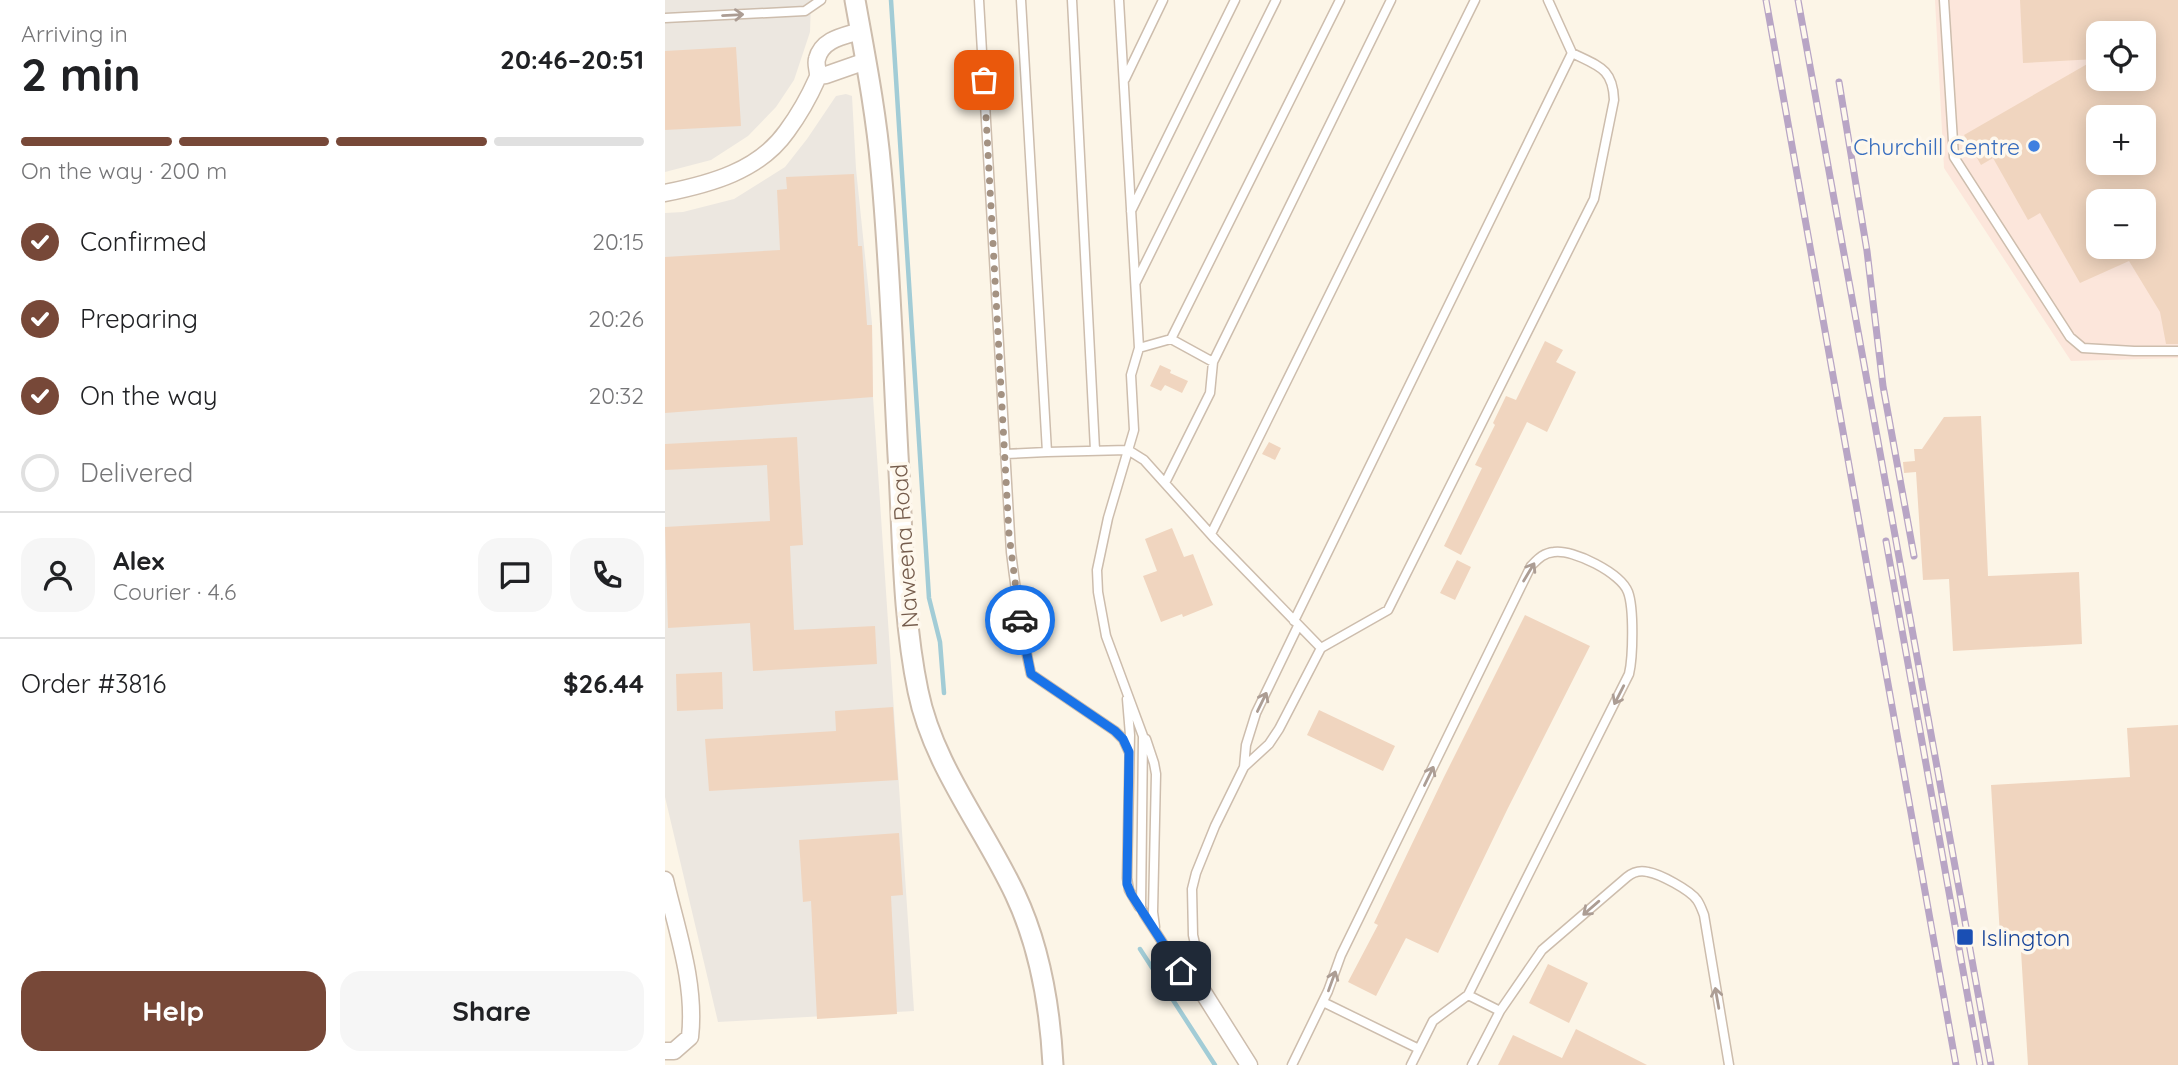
<!DOCTYPE html>
<html lang="en">
<head>
<meta charset="utf-8">
<style>
	:root { --surface:#fff; --page:#f6f6f6; --text:#202124; --muted:#757577; --line:#e0e0e0; --accent:#774838 }
	body { margin:0; font-family:Quicksand,sans-serif; background:var(--page); color:var(--text); height:100vh; display:flex; flex-direction:column; font-size:26px; white-space:nowrap }
	* { box-sizing:border-box; margin:0 }
	p { font-size:23px; color:var(--muted) }
	.icon { flex:none; width:38px; height:38px; fill:none; stroke:currentColor; stroke-width:2; stroke-linecap:round; stroke-linejoin:round }
	.map { position:relative; flex:1; overflow:hidden }
	.sheet { display:flex; flex-direction:column; background:var(--surface); width:665px }
	.sheet>* { flex:none }
	.buttons { position:absolute; left:1421px; top:21px; display:grid; gap:14px }
	.buttons a { display:grid; place-items:center; width:70px; height:70px; border-radius:14px; background:var(--surface); box-shadow:0 4px 18px #0003; font-size:35px }
	.pin { position:absolute; display:grid; place-items:center; width:60px; height:60px; color:#fff; margin:-30px; border-radius:14px; box-shadow:0 4px 10px #0006 }
	.courier { position:absolute; display:grid; place-items:center; width:70px; height:70px; margin:-35px; border:5px solid #1a73e8; border-radius:50%; background:#fff; color:#222; box-shadow:0 2px 9px #0007 }
	.summary em { font-style:normal; font-weight:700 }
	.summary div { display:flex; flex-direction:column-reverse }
	.summary { display:flex; align-items:center; justify-content:space-between; height:119px; padding:0 21px }
	h1 { font-size:46px; font-weight:700; line-height:52px }
	.bar { display:grid; grid-template-columns:repeat(4,1fr); gap:10px 7px; align-content:center; height:84px; padding:0 21px }
	.bar i { height:9px; border-radius:5px; background:var(--line) }
	.bar .current { background:var(--accent) }
	.bar p { grid-column:span 4 }
	.line { display:flex; align-items:center; gap:18px; padding:0 21px; border-top:2px solid var(--line) }
	.line div { flex:1 }
	.round { display:grid; place-items:center; flex:none; width:74px; height:74px; border-radius:21px; background:var(--page) }
	ol { padding:0 21px; list-style:none }
	li { display:flex; align-items:center; gap:21px; height:77px }
	li p { margin-inline-start:auto }
	li .icon { padding:7px; border-radius:50%; background:var(--accent); color:#fff; stroke-width:4 }
	li:last-child { color:var(--muted) }
	li i { width:38px; height:38px; border:4px solid var(--line); border-radius:50% }
	.primary-button { display:flex; gap:14px; margin-top:auto; padding:14px 21px }
	.primary-button a { flex:1; height:80px; border-radius:21px; background:var(--accent); color:#fff; font-size:28px; font-weight:700; line-height:80px; text-align:center }
	.primary-button a+a { background:var(--page); color:var(--text) }
	main { display:flex; flex:1; min-height:0 }
	.map>svg:first-child { display:block }
</style>
</head>
<body>
<main>
<section class="sheet">
<div class="summary"><div><h1>2 min</h1><p>Arriving in</p></div><em>20:46–20:51</em></div>
<div class="bar"><i class="current"></i><i class="current"></i><i class="current"></i><i></i><p>On the way · 200 m</p></div>
<ol>
<li><svg class="icon" aria-label="check" viewBox="0 0 24 24"><path d="M5 12l5 5 9-10"/></svg>Confirmed<p>20:15</p></li>
<li><svg class="icon" aria-label="check" viewBox="0 0 24 24"><path d="M5 12l5 5 9-10"/></svg>Preparing<p>20:26</p></li>
<li><svg class="icon" aria-label="check" viewBox="0 0 24 24"><path d="M5 12l5 5 9-10"/></svg>On the way<p>20:32</p></li>
<li><i></i>Delivered</li>
</ol>
<div class="line" style="height:126px"><a class="round"><svg class="icon" aria-label="person" viewBox="0 0 24 24"><circle cx="12" cy="8" r="4"/><path d="M4 21q1-7 8-7t8 7"/></svg></a><div><b>Alex</b><p>Courier · 4.6</p></div><a class="round"><svg class="icon" aria-label="chat" viewBox="0 0 24 24"><path d="M4 5h16v11H9l-5 4z"/></svg></a><a class="round"><svg class="icon" aria-label="phone" viewBox="0 0 24 24"><path d="M5 4h4l2 5-3 2q2 4 5 5l2-3 5 2v4C11 20 4 13 5 4z"/></svg></a></div>
<div class="line" style="height:91px"><div>Order #3816</div><b>$26.44</b></div>
<div class="primary-button"><a>Help</a><a>Share</a></div>
</section>
<div class="map">
<svg width="1513" height="1065" viewBox="0 0 1513 1065">
	<rect width="100%" height="100%" fill="#fcf5e7"/>
	<path fill="#fce6db" fill-rule="evenodd" d="M 1270,0 L 1513,0 L 1513,358 L 1406,361 L 1279,168 ZM 1433,33 L 1479,33 L 1479,79 L 1433,79 ZM 1433,117 L 1479,117 L 1479,163 L 1433,163 ZM 1433,201 L 1479,201 L 1479,247 L 1433,247 Z"/>
	<path fill="#ece7e0" d="M 0,0 L 146,0 L 145,32 L 129,80 L 111,107 L 83,136 L 46,160 L 0,172 Z
		M 181,94 L 187,96 L 191,169 L 207,323 L 208,397 L 249,1011 L 53,1022 L 0,797 L 0,213 L 18,212 L 69,199 L 120,167 L 142,139 L 171,96 Z"/>
	<g fill="none" stroke-linecap="round" stroke-linejoin="round">
		<path stroke="#a2ccd6" stroke-width="4.5" d="M 226,0 L 264,598 L 275,642 L 279,693
			M 475,949 L 550,1065"/>
	</g>
	<path fill="#f0d5bf" fill-rule="evenodd" d="M 1355,0 L 1513,0 L 1513,344 L 1501,344 L 1495,312 L 1464,261 L 1415,283 L 1375,213 L 1363,220 L 1328,158 L 1316,165 L 1299,135 L 1431,59 L 1358,63 ZM 1433,33 L 1479,33 L 1479,79 L 1433,79 ZM 1433,117 L 1479,117 L 1479,163 L 1433,163 ZM 1433,201 L 1479,201 L 1479,247 L 1433,247 Z
		M 71,47 L 76,126 L 0,130 L 0,51 Z
		M 189,174 L 193,246 L 197,246 L 202,325 L 207,325 L 208,397 L 0,413 L 0,257 L 115,250 L 112,190 L 122,189 L 121,177 Z
		M 880,341 L 898,350 L 891,362 L 911,372 L 882,432 L 862,422 L 796,555 L 779,546 L 817,468 L 810,465 L 830,425 L 828,423 L 841,396 L 851,400 Z
		M 495,365 L 506,370 L 505,373 L 523,381 L 517,393 L 500,385 L 496,391 L 485,386 Z
		M 1316,416 L 1323,576 L 1414,572 L 1417,644 L 1288,651 L 1284,579 L 1258,580 L 1251,472 L 1239,473 L 1238,462 L 1250,461 L 1249,449 L 1257,449 L 1279,417 Z
		M 132,437 L 138,545 L 125,546 L 129,630 L 210,626 L 212,664 L 88,671 L 85,623 L 3,628 L 0,527 L 105,521 L 102,465 L 0,470 L 0,444 Z
		M 604,442 L 616,448 L 610,460 L 597,454 Z
		M 507,528 L 519,557 L 528,554 L 548,605 L 518,617 L 517,614 L 496,622 L 478,576 L 492,571 L 480,539 Z
		M 792,560 L 806,567 L 790,600 L 775,593 Z
		M 860,615 L 925,646 L 843,808 L 773,953 L 741,938 L 711,996 L 683,982 L 713,925 L 709,923 L 779,777 Z
		M 57,672 L 58,709 L 12,711 L 11,674 Z
		M 228,707 L 233,780 L 44,791 L 40,739 L 171,731 L 170,711 Z
		M 654,710 L 730,746 L 718,771 L 642,735 Z
		M 1513,725 L 1513,1065 L 1363,1065 L 1355,935 L 1335,936 L 1326,785 L 1465,777 L 1462,728 Z
		M 234,833 L 238,895 L 226,896 L 232,1014 L 152,1019 L 146,901 L 138,902 L 134,840 Z
		M 883,964 L 923,983 L 904,1023 L 864,1003 Z
		M 911,1029 L 982,1065 L 833,1065 L 848,1035 L 897,1058 Z"/>
	<g fill="none" stroke-linecap="round" stroke-linejoin="round">
		<g stroke="#cdbdad" stroke-width="11">
			<path id="service" d="M 314,0 L 346,552 C 351,593 357,634 366,674 L 450,731 L 458,739 L 464,752
				M 407,0 L 430,450
				M 454,0 L 474,348 L 466,375 L 469,430 L 443,518 L 432,570 L 433,592 L 441,636 L 478,736 L 476,907 L 479,914 L 516,971 L 531,981 L 533,957 L 528,935 L 527,889 L 531,873 L 550,826 L 579,767 L 604,744 L 614,729 L 656,648 L 723,610 L 929,199 L 949,100 C 948,68 933,66 907,53 L 629,621
				M 883,0 L 907,53
				M 1279,0 L 1289,157 L 1405,337 L 1418,348 L 1469,351 L 1513,351
				M 0,18 L 140,11 L 156,0
				M 460,79 L 498,0
				M 466,211 L 570,0
				M 471,282 L 611,0
				M 506,339 L 548,362
				M 474,348 L 506,339 L 675,0
				M 382,452 L 463,450 L 479,460 L 550,539 L 656,648
				M 340,454 L 382,452 L 356,0
				M 500,483 L 545,393 L 548,362 L 726,0
				M 546,534 L 810,0
				M 462,699 L 465,735 L 462,878 L 464,890 L 474,907
				M 481,739 L 489,763 L 491,774 L 488,912 L 490,927
				M 579,767 L 581,745 L 591,713 L 633,626
				M 803,995 L 835,1011
				M 658,1002 L 754,1049
				M 627,1065 L 663,991 L 676,955 L 866,566 C 873,559 878,553 889,552 C 908,549 956,573 963,592 C 969,608 968,657 964,674 L 803,995 L 768,1021 L 746,1065
				M 807,1065 L 835,1011 L 877,950 L 962,877 C 968,872 975,870 983,872 C 995,874 1025,890 1032,900 C 1035,904 1037,910 1039,915 L 1064,1065"/>
		</g>
		<g stroke="#cdbdad" stroke-width="19">
			<path id="minor" d="M 153,76 L 161,75 L 201,61
				M 0,193 C 45,184 94,171 122,131 C 133,116 144,97 152,79 C 155,73 150,66 152,59 C 157,39 179,36 195,31
				M 0,880 C 12,931 31,984 25,1037 L 9,1051 L 0,1051
				M 531,981 L 584,1065"/>
		</g>
		<g stroke="#cdbdad" stroke-width="23">
			<path id="tertiary" d="M 190,0 C 200,56 211,112 216,169 C 225,264 228,360 233,455 C 238,533 237,614 253,691 C 268,765 318,826 350,894 C 375,947 385,1007 388,1065"/>
		</g>
		<use href="#service" stroke="#fff" stroke-width="8"/>
		<use href="#minor" stroke="#fff" stroke-width="16"/>
		<use href="#tertiary" stroke="#fff" stroke-width="19"/>
		<g stroke="#b8a5c5" stroke-width="7">
			<path id="rail" d="M 1101,0 L 1291,1065
				M 1133,0 L 1326,1065
				M 1174,82 L 1202,251 L 1218,386 L 1249,556
				M 1221,541 L 1315,1065"/>
		</g>
		<use href="#rail" stroke="#fef8ed" stroke-width="4.5" stroke-dasharray="13" stroke-linecap="butt"/>
	</g>
	<defs><path id="oneway-shaft" d="M-6 0H5M1.5-3L5.5 0L1.5 3" fill="none" stroke-width="1.6" stroke-linecap="round" stroke-linejoin="round" transform="scale(1.75)"/></defs>
	<g stroke="#ac9d94">
		<use href="#oneway-shaft" transform="translate(68 15) rotate(-3)"/>
		<use href="#oneway-shaft" transform="translate(864 572) rotate(-59)"/>
		<use href="#oneway-shaft" transform="translate(954 695) rotate(117)"/>
		<use href="#oneway-shaft" transform="translate(597 702) rotate(-64)"/>
		<use href="#oneway-shaft" transform="translate(764 776) rotate(-64)"/>
		<use href="#oneway-shaft" transform="translate(926 908) rotate(139)"/>
		<use href="#oneway-shaft" transform="translate(667 981) rotate(-70)"/>
		<use href="#oneway-shaft" transform="translate(1052 998) rotate(-100)"/>
	</g>
	<g fill="none" stroke-linecap="round" stroke-linejoin="round">
		<path stroke="#a49282" stroke-width="7" stroke-dasharray="0 12.6" d="M 319,80 L 344,534 L 355,620"/>
		<path stroke="#1a73e8" stroke-width="9" d="M 355,620 L 366,674 L 450,731 L 458,739 L 464,752 L 462,884 L 466,894 L 516,971"/>
	</g>
	<circle fill="#3f7fe0" stroke="#fef8ed" stroke-width="2.5" cx="1369" cy="146" r="7"/>
	<rect fill="#1a4fb4" stroke="#fef8ed" stroke-width="2.5" x="1291" y="928" width="18" height="18" rx="3.5"/>
	<g text-anchor="middle" dominant-baseline="central" stroke-width="7" stroke-linejoin="round" paint-order="stroke">
		<g font-size="23" fill="#366cbe" stroke="#fef8ed" text-anchor="end">
			<text x="1355" y="146">Churchill Centre</text>
		</g>
		<g font-size="23" fill="#755c4c" stroke="#fef8ed">
			<text transform="translate(239 546) rotate(-94)">Naweena Road</text>
		</g>
		<g font-size="23" fill="#164399" stroke="#fef8ed" text-anchor="start">
			<text x="1316" y="937">Islington</text>
		</g>
	</g>
</svg>
<div class="buttons">
<a><svg class="icon" aria-label="locate" viewBox="0 0 24 24"><circle cx="12" cy="12" r="6"/><path d="M12 2v4M12 18v4M2 12h4M18 12h4"/></svg></a>
<a>+</a>
<a>−</a>
</div>
<div class="pin" style="left:319px;top:80px;background:#ea580c"><svg class="icon" aria-label="bag" viewBox="0 0 24 24"><path d="M5 8h14l-1 12H6zM9 8a3 3 0 0 1 6 0"/></svg></div>
<div class="pin" style="left:516px;top:971px;background:#1f2937"><svg class="icon" aria-label="home" viewBox="0 0 24 24"><path d="M3 11l9-7 9 7M6 9v11h12V9"/></svg></div>
<div class="courier" style="left:355px;top:620px"><svg class="icon" aria-label="car" viewBox="0 0 24 24"><path d="M5 17H2v-5l4-1 3-4h7l3 4 3 1v5h-3M9 17h6M6 11h13"/><circle cx="7" cy="17" r="2"/><circle cx="17" cy="17" r="2"/></svg></div>
</div>
</main>
</body>
</html>
